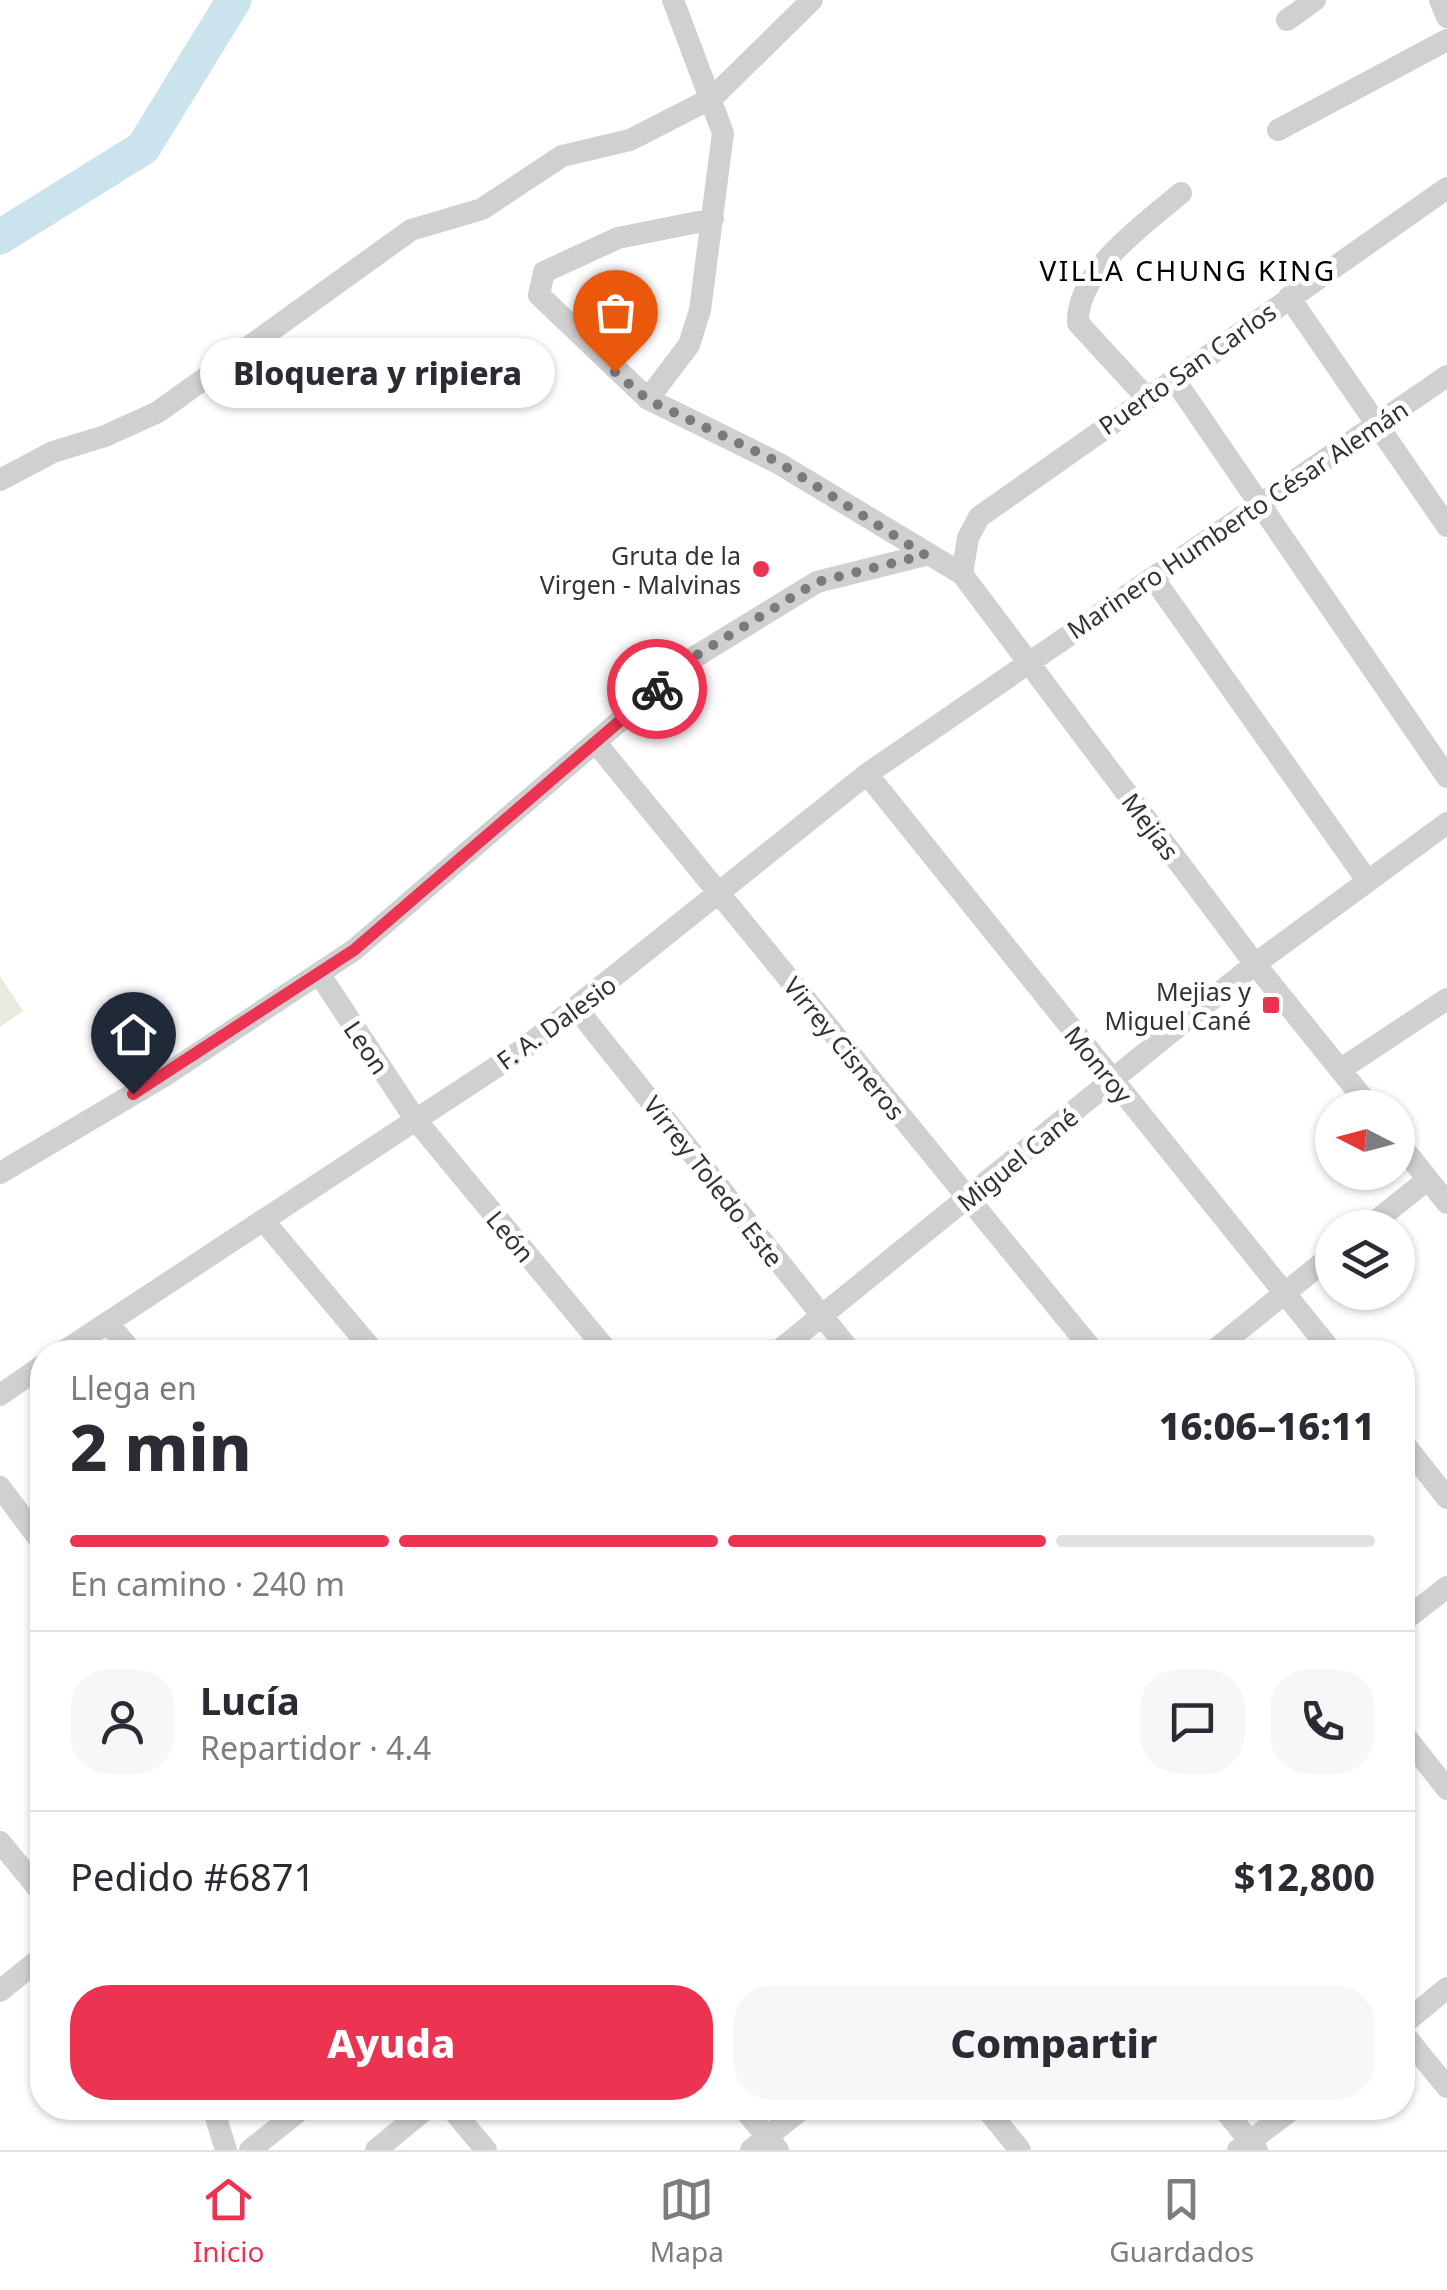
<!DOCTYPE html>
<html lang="es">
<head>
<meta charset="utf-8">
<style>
	:root { --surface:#fff; --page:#f7f7f7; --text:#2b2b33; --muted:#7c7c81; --line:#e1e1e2; --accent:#ec3351 }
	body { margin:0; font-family:"Noto Sans",sans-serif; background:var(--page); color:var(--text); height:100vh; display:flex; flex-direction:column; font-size:38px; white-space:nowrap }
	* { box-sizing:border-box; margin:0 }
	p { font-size:32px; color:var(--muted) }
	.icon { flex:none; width:55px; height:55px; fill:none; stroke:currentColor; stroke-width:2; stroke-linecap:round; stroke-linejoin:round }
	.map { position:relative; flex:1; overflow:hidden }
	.panel { position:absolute; left:30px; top:1340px; width:1385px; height:780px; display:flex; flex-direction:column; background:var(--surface); border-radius:40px; box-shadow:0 2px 8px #0004 }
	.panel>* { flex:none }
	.needle { width:65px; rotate:276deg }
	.fabs { position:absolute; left:1315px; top:1090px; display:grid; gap:20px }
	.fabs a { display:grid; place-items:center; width:100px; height:100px; border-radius:50%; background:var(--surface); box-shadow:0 2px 8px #0004; font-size:50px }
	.pin { position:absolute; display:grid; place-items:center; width:85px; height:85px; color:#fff; margin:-102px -42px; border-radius:50% 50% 50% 0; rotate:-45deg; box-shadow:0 0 10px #0007 }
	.pin .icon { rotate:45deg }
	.courier { position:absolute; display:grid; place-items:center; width:100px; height:100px; margin:-50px; border:8px solid #ec3351; border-radius:50%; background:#fff; color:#222; box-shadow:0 2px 12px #0007 }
	.bubble { position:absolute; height:70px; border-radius:35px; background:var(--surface); box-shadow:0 2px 8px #0004; font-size:32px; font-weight:800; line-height:70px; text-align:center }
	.overview em { font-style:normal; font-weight:800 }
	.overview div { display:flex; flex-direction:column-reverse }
	.overview { display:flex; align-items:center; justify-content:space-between; height:170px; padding:0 40px }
	h1 { font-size:65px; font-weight:800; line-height:75px }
	.bar { display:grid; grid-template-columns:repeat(4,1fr); gap:15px 10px; align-content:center; height:120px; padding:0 40px }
	.bar i { height:12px; border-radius:8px; background:var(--line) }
	.bar .on { background:var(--accent) }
	.bar p { grid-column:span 4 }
	.line { display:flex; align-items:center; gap:25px; padding:0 40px; border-top:2px solid var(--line) }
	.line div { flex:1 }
	.round { display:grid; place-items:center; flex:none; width:105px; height:105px; border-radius:40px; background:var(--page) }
	.cta { display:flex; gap:20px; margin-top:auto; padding:20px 40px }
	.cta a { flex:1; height:115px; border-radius:40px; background:var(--accent); color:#fff; font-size:40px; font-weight:800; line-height:115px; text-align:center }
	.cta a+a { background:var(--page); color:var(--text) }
	.tabs { display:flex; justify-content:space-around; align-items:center; height:140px; border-top:2px solid var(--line); background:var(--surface); font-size:28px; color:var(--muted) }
	.tabs a { display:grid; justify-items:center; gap:5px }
	.tabs .on { color:var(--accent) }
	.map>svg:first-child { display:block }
</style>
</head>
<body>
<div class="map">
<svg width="1447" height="2150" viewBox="0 0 1447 2150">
	<rect width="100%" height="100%" fill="#fff"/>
	<path fill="#e7ecde" d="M 0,976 L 23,1011 L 0,1027 Z"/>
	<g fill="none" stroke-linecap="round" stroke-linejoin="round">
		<path stroke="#cbe3ed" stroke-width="35" d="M 0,237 L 143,148 L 234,0"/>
		<path stroke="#d0d0d0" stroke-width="22" d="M 1440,0 L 1447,17
			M 1287,20 L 1315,0
			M 1278,130 L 1447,40
			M 713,219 L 618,238 L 544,272 L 539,295 L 648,399 L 778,463 L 962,574 L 1255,964 L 1371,1108
			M 1289,297 L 1447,526
			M 1174,379 L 1447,777
			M 1146,397 L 1078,323 C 1076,271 1146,223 1181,193
			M 648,399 L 689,345 L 700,310 L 723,133 L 673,0
			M 0,480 L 53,452 L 105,436 L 158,412 L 411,230 L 482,209 L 562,156 L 630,140 L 712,98 L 812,0
			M 962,574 L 968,538 L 979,517 L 1447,188
			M 1154,579 L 1366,879
			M 596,743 L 1094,1352
			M 867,774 L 1332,1352
			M 320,975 L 415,1119 L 608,1352
			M 577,1009 L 851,1352
			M 1341,1069 L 1447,999
			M 1398,1142 L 1447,1203
			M 0,1173 L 164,1076 L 354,950 L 693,658 L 817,582 L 925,555
			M 263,1220 L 374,1352
			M 1367,1228 L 1427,1180
			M 108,1323 L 132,1352
			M 63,1352 L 522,1050 L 867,774 L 1447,376
			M 777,1352 L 1255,964 L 1447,823
			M 1212,1352 L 1332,1255
			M 0,1395 L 42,1366
			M 1402,1441 L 1447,1498
			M 0,1487 L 42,1543
			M 1402,1622 L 1447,1587
			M 1402,1732 L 1447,1789
			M 0,1842 L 42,1893
			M 0,1991 L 42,1957
			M 1402,2025 L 1447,1988
			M 1402,2032 L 1447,2087
			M 213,2108 L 226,2150
			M 451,2108 L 486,2150
			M 743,2108 L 778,2150
			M 986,2108 L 1020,2150
			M 1223,2108 L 1257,2150
			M 250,2150 L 303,2108
			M 376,2150 L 427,2108
			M 751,2150 L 803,2108
			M 1238,2150 L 1294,2108"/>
	</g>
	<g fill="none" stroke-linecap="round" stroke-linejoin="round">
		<path stroke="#7a7a7a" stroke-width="10" stroke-dasharray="0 18" d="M 615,372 L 648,400 L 778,462 L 925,555 L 817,582 L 692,658 L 657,689"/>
		<path stroke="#ec3351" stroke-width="12" d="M 133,1094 L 354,950 L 657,689"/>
	</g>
	<g fill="#ec3351" stroke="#fff" stroke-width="4">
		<circle cx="761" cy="569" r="10"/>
		<rect x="1261" y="995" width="20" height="20" rx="5"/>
	</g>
	<g text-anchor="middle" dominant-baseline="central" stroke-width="10" stroke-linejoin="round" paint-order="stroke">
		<g font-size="25" fill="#333" stroke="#fff">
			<text transform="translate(1187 368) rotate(-35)">Puerto San Carlos</text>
			<text transform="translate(1237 519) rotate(-34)">Marinero Humberto César Alemán</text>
			<text transform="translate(1151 826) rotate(53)">Mejías</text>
			<text transform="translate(556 1022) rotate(-36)">F. A. Dalesio</text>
			<text transform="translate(367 1047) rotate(56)">Leon</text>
			<text transform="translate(845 1048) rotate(51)">Virrey Cisneros</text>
			<text transform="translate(1099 1064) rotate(51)">Monroy</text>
			<text transform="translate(1017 1159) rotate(-39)">Miguel Cané</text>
			<text transform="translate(714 1181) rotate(52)">Virrey Toledo Este</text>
			<text transform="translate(511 1236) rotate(50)">León</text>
		</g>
		<g font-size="25" fill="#333" stroke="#fff" text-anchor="end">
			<text x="741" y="555">Gruta de la<tspan x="741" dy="29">Virgen - Malvinas</tspan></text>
			<text x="1251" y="991">Mejias y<tspan x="1251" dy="29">Miguel Cané</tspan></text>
		</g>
		<g font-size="28" letter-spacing="2.5" fill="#000" stroke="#fff">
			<text x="1188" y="270">VILLA CHUNG KING</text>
		</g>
	</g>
</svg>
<div class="fabs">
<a><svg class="needle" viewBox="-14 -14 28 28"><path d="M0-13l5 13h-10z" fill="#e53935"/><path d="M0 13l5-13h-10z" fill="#7c7c81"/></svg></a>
<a><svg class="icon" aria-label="layers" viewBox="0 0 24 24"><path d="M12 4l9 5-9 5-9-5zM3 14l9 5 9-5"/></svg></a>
</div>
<div class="pin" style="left:615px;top:372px;background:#ea580c"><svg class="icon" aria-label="bag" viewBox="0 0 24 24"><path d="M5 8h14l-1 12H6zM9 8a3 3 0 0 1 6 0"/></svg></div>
<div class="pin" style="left:133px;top:1094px;background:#1f2937"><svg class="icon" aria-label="home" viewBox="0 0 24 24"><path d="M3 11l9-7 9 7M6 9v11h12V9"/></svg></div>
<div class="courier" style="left:657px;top:689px"><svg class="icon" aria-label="bike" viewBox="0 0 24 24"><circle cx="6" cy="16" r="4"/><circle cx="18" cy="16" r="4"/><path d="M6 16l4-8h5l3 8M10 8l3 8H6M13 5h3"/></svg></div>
<div class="bubble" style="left:200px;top:338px;width:355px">Bloquera y ripiera</div>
<section class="panel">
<div class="overview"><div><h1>2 min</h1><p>Llega en</p></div><em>16:06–16:11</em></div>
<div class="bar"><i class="on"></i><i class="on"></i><i class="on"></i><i></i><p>En camino · 240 m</p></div>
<div class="line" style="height:180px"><a class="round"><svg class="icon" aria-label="person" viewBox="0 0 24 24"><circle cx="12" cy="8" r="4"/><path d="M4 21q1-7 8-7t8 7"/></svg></a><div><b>Lucía</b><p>Repartidor · 4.4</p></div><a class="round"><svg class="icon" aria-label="chat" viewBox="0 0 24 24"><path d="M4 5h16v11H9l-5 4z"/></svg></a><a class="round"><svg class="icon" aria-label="phone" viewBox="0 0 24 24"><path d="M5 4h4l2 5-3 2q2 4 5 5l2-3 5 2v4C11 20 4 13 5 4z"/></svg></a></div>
<div class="line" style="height:130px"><div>Pedido #6871</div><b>$12,800</b></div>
<div class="cta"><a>Ayuda</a><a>Compartir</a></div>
</section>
</div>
<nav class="tabs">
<a class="on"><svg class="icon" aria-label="home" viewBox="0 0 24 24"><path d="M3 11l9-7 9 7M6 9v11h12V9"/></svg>Inicio</a>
<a><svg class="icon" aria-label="map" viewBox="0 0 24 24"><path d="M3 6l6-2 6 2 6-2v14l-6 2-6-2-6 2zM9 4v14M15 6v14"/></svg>Mapa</a>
<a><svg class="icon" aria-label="saved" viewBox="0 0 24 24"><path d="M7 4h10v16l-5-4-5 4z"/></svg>Guardados</a>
</nav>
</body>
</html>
